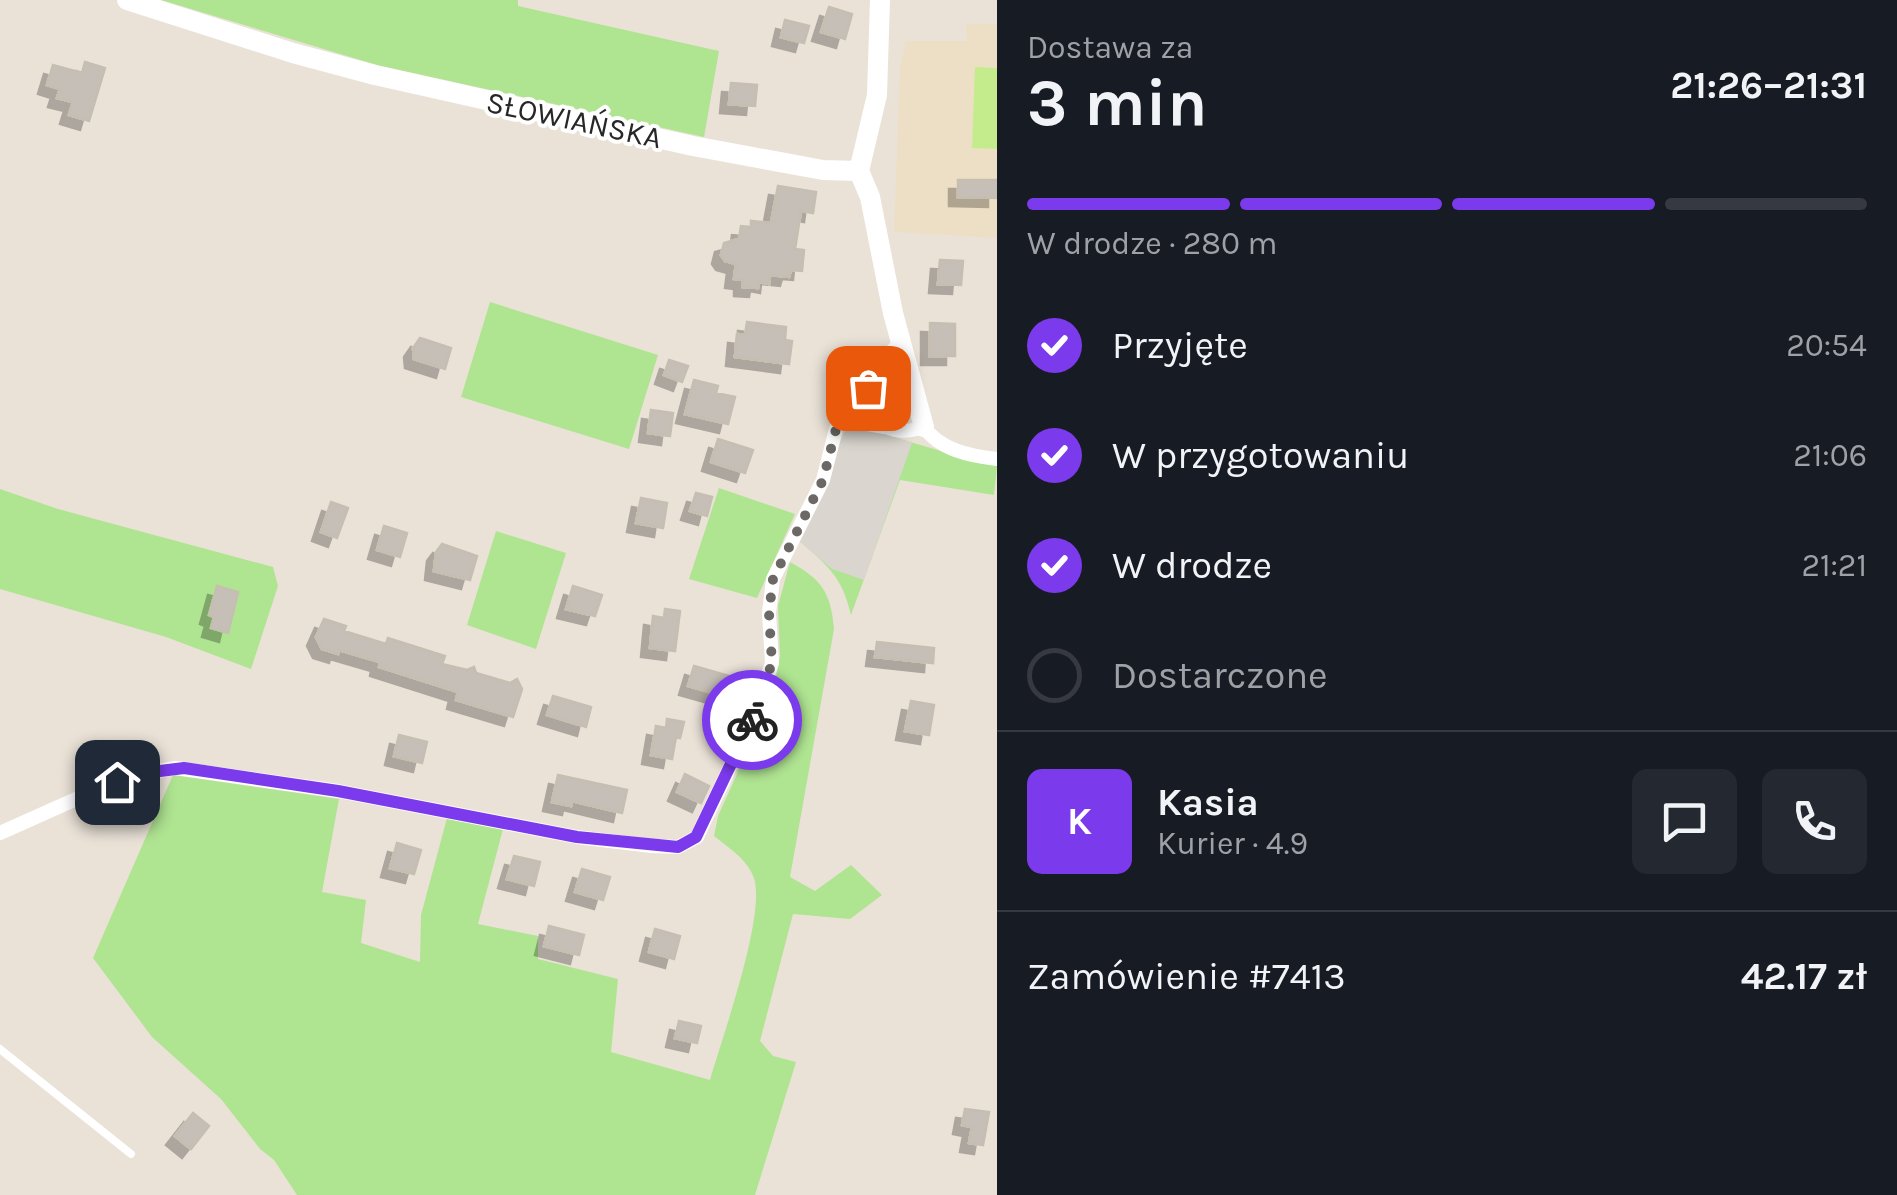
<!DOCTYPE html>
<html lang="pl">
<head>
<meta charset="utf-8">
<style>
	:root { --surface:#171b24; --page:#242831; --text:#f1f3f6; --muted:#9ea1a6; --line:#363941; --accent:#7c3aed }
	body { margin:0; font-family:Karla,sans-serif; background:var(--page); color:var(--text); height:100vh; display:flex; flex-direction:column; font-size:38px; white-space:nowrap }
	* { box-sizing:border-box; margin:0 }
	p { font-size:32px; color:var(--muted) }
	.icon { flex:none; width:55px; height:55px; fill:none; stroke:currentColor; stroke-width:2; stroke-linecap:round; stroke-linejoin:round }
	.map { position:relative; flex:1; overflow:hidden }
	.side { display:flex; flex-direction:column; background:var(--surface); width:900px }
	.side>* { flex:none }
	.pin { position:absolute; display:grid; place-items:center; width:85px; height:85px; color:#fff; margin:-42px; border-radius:20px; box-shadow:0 5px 15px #0006 }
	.courier { position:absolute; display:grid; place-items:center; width:100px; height:100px; margin:-50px; border:8px solid #7c3aed; border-radius:50%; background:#fff; color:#222; box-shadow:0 2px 12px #0007 }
	.headline em { font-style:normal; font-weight:700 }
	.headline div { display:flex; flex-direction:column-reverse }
	.headline { display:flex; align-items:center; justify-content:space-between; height:170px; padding:0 30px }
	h1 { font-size:65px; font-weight:700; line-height:75px }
	.bar { display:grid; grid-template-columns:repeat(4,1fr); gap:15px 10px; align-content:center; height:120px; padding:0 30px }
	.bar i { height:12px; border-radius:8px; background:var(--line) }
	.bar .on { background:var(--accent) }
	.bar p { grid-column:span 4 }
	.line { display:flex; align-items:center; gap:25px; padding:0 30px; border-top:2px solid var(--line) }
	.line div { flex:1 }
	.round { display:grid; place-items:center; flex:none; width:105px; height:105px; border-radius:15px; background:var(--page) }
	ol { padding:0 30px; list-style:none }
	li { display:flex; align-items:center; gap:30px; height:110px }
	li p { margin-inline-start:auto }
	li .icon { padding:10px; border-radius:50%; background:var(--accent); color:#fff; stroke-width:4 }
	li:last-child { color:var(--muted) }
	li i { width:55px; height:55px; border:5px solid var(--line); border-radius:50% }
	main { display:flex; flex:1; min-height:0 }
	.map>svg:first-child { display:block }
</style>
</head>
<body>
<main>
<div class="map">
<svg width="997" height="1195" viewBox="0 0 997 1195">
	<defs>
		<filter id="shadow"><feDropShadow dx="-9" dy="9" stdDeviation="0" flood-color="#0004"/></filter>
	</defs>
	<rect width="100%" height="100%" fill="#eae2d7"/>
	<path fill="#eddfc5" d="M 966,24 L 997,24 L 997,238 L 894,232 L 900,68 L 906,41 L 967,41 Z"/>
	<path fill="#afe491" d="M 161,0 L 518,0 L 518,6 L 719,51 L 704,137 L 377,65 Z
		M 490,302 L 658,355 L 629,449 L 461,397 Z
		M 894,368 L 899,370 L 907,398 L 904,412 L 891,419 L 881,412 C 878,397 883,379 894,368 Z
		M 847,427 C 898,435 947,455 997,466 L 994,495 L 900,480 L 851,615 C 842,576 827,565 798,540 Z
		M 719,488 L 795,514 L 757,598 L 689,579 Z
		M 0,489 L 58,509 L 273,567 L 278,586 L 251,669 L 166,637 L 0,589 Z
		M 496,531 L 566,553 L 536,649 L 467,625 Z
		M 790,562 C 821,579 831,592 834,629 L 790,877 L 815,891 L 851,865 L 882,895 L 850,919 L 793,914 L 760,1041 L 773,1056 L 796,1062 L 755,1195 L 297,1195 L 274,1160 L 260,1149 L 221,1099 L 152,1037 L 93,958 L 173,775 L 339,799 L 322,892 L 366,900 L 361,943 L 420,962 L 421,915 L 447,818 L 503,829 L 478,924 L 538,936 L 538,959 L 618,979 L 611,1052 L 710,1080 C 723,1035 763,924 755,882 C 751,862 729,848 714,836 L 718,816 L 773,694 L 780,656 L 778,606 Z"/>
	<path fill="#c5ec8c" d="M 975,67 L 997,68 L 997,149 L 972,148 Z"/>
	<path fill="#dad5ce" d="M 847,427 L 882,433 L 912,443 L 864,580 L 832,569 L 798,540 Z"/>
	<path fill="#c5bfb7" stroke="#c5beb1" stroke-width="2.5" filter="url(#shadow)" d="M 829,7 L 852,14 L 845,39 L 821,32 Z
		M 785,20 L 809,26 L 804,43 L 781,37 Z
		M 85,62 L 105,68 L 89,121 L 69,115 L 73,102 L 57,98 L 60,89 L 47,85 L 53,65 L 82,73 Z
		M 731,83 L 757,85 L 755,106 L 729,104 Z
		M 958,180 L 997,180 L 997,198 L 958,197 Z
		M 778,186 L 816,192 L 813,213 L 801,211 L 795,249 L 804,250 L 802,271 L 791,270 L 789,277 L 770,275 L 769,284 L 759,282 L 758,288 L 743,287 L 743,280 L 734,279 L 736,264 L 725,261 L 721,255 L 724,243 L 739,239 L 741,226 L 751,227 L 751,221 L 771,223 Z
		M 940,260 L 963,261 L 961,285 L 938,284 Z
		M 747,322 L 786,327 L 785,340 L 792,341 L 789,364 L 735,357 L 737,334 L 745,335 Z
		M 930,323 L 955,324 L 955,356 L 930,356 Z
		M 420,338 L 451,348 L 445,369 L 414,359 L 413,348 Z
		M 669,360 L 688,366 L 682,382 L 664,375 Z
		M 694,380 L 718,386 L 716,393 L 735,397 L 728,424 L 685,414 Z
		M 651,410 L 673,413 L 670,436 L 648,433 Z
		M 718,439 L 753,450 L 745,473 L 711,462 Z
		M 696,493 L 712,497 L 707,516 L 690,511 Z
		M 641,498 L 667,503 L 663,528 L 636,523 Z
		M 331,502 L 348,508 L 337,538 L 321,532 Z
		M 384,526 L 407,533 L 400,557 L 377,550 Z
		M 442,544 L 477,556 L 470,580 L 434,571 L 436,552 Z
		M 217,586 L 238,592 L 228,633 L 211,628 L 214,617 L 209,615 Z
		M 573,586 L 602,595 L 595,616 L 566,609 Z
		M 665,609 L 680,611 L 675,651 L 650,648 L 653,616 L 664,618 Z
		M 324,619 L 346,626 L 344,631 L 386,644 L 388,638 L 445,656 L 442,664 L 467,670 L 474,667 L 476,673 L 510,683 L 517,679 L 522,689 L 513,717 L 456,700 L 458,692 L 379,667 L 380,662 L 339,650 L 338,654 L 322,649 L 316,637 Z
		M 877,642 L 934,648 L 933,663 L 875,657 Z
		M 694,666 L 740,679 L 734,699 L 688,686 Z
		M 553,696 L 591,707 L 586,727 L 547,715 Z
		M 911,701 L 934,705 L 929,735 L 905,731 Z
		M 667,719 L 684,722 L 680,738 L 676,737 L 672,759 L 651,755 L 656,726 L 666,728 Z
		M 399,735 L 427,742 L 422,763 L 394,756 Z
		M 685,774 L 709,786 L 701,803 L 677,792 Z
		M 558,775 L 627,790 L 622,813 L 572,801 L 571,806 L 552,802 Z
		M 397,843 L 421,850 L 414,874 L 390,868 Z
		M 514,856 L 540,862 L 534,886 L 507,879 Z
		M 582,869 L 610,877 L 603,900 L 575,892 Z
		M 549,926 L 584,935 L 579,955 L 544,946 Z
		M 655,929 L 680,936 L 674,959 L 649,952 Z
		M 679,1021 L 701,1026 L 697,1043 L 675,1038 Z
		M 965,1109 L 989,1112 L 983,1145 L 969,1143 L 972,1127 L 962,1125 Z
		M 193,1113 L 209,1126 L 191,1149 L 175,1136 Z"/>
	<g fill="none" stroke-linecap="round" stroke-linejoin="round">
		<path stroke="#fff" stroke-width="8" d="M 0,1049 L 131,1154"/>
		<path stroke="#fff" stroke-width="14" d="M 871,373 L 868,388 L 870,414 C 884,432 904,434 924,427 C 940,450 970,456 997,459
			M 840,419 L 884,427
			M 0,833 L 103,787 L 140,774 L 176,768 L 338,791 L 577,837 L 651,846 L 678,847 L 697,837 L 703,824 L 751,723 L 772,663 L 769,613 L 773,579 L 823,480 L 836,429 L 850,394 L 900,343"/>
		<path stroke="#fff" stroke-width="20" d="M 127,0 L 293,53 L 375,75 L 693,146 L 823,170 L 859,171
			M 859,171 L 870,197 L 893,313 L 924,427
			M 859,171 L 877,95 L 880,0"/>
	</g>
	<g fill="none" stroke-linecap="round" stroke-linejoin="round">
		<path stroke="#6b6865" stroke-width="10" stroke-dasharray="0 18" d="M 752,720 L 772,663 L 769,613 L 773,579 L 823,480 L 836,429 L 850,394 L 872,372 L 868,388"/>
		<path stroke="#7c3aed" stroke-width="12" d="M 117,782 L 152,772 L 184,768 L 338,791 L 577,837 L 678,847 L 696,837 L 752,720"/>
	</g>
	<g text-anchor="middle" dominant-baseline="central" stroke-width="8" stroke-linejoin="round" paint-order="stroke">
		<g font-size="30" fill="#272727" stroke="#fff">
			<text transform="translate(574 120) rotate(12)">SŁOWIAŃSKA</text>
		</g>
	</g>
</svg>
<div class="pin" style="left:868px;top:388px;background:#ea580c"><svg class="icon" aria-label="bag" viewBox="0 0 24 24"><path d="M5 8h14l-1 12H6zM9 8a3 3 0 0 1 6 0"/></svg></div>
<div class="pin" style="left:117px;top:782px;background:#1f2937"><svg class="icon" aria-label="home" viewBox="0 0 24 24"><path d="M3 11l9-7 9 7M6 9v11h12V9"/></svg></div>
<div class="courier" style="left:752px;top:720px"><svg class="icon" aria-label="bike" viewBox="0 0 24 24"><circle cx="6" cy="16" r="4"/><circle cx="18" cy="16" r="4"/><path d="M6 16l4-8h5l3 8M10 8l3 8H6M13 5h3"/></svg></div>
</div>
<section class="side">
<div class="headline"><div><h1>3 min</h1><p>Dostawa za</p></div><em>21:26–21:31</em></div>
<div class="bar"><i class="on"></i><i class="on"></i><i class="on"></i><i></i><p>W drodze · 280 m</p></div>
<ol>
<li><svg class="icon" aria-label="check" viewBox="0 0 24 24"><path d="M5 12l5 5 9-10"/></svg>Przyjęte<p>20:54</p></li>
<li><svg class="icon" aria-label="check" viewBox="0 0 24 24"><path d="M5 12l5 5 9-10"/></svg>W przygotowaniu<p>21:06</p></li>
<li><svg class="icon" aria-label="check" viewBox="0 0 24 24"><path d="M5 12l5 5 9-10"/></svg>W drodze<p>21:21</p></li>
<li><i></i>Dostarczone</li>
</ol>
<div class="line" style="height:180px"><b class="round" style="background:var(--accent);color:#fff">K</b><div><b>Kasia</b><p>Kurier · 4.9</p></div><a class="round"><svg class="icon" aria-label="chat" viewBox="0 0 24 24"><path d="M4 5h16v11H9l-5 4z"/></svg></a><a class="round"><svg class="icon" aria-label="phone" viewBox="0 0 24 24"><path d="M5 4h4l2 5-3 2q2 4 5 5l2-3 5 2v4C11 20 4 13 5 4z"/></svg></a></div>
<div class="line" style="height:130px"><div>Zamówienie #7413</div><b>42.17 zł</b></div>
</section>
</main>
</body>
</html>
